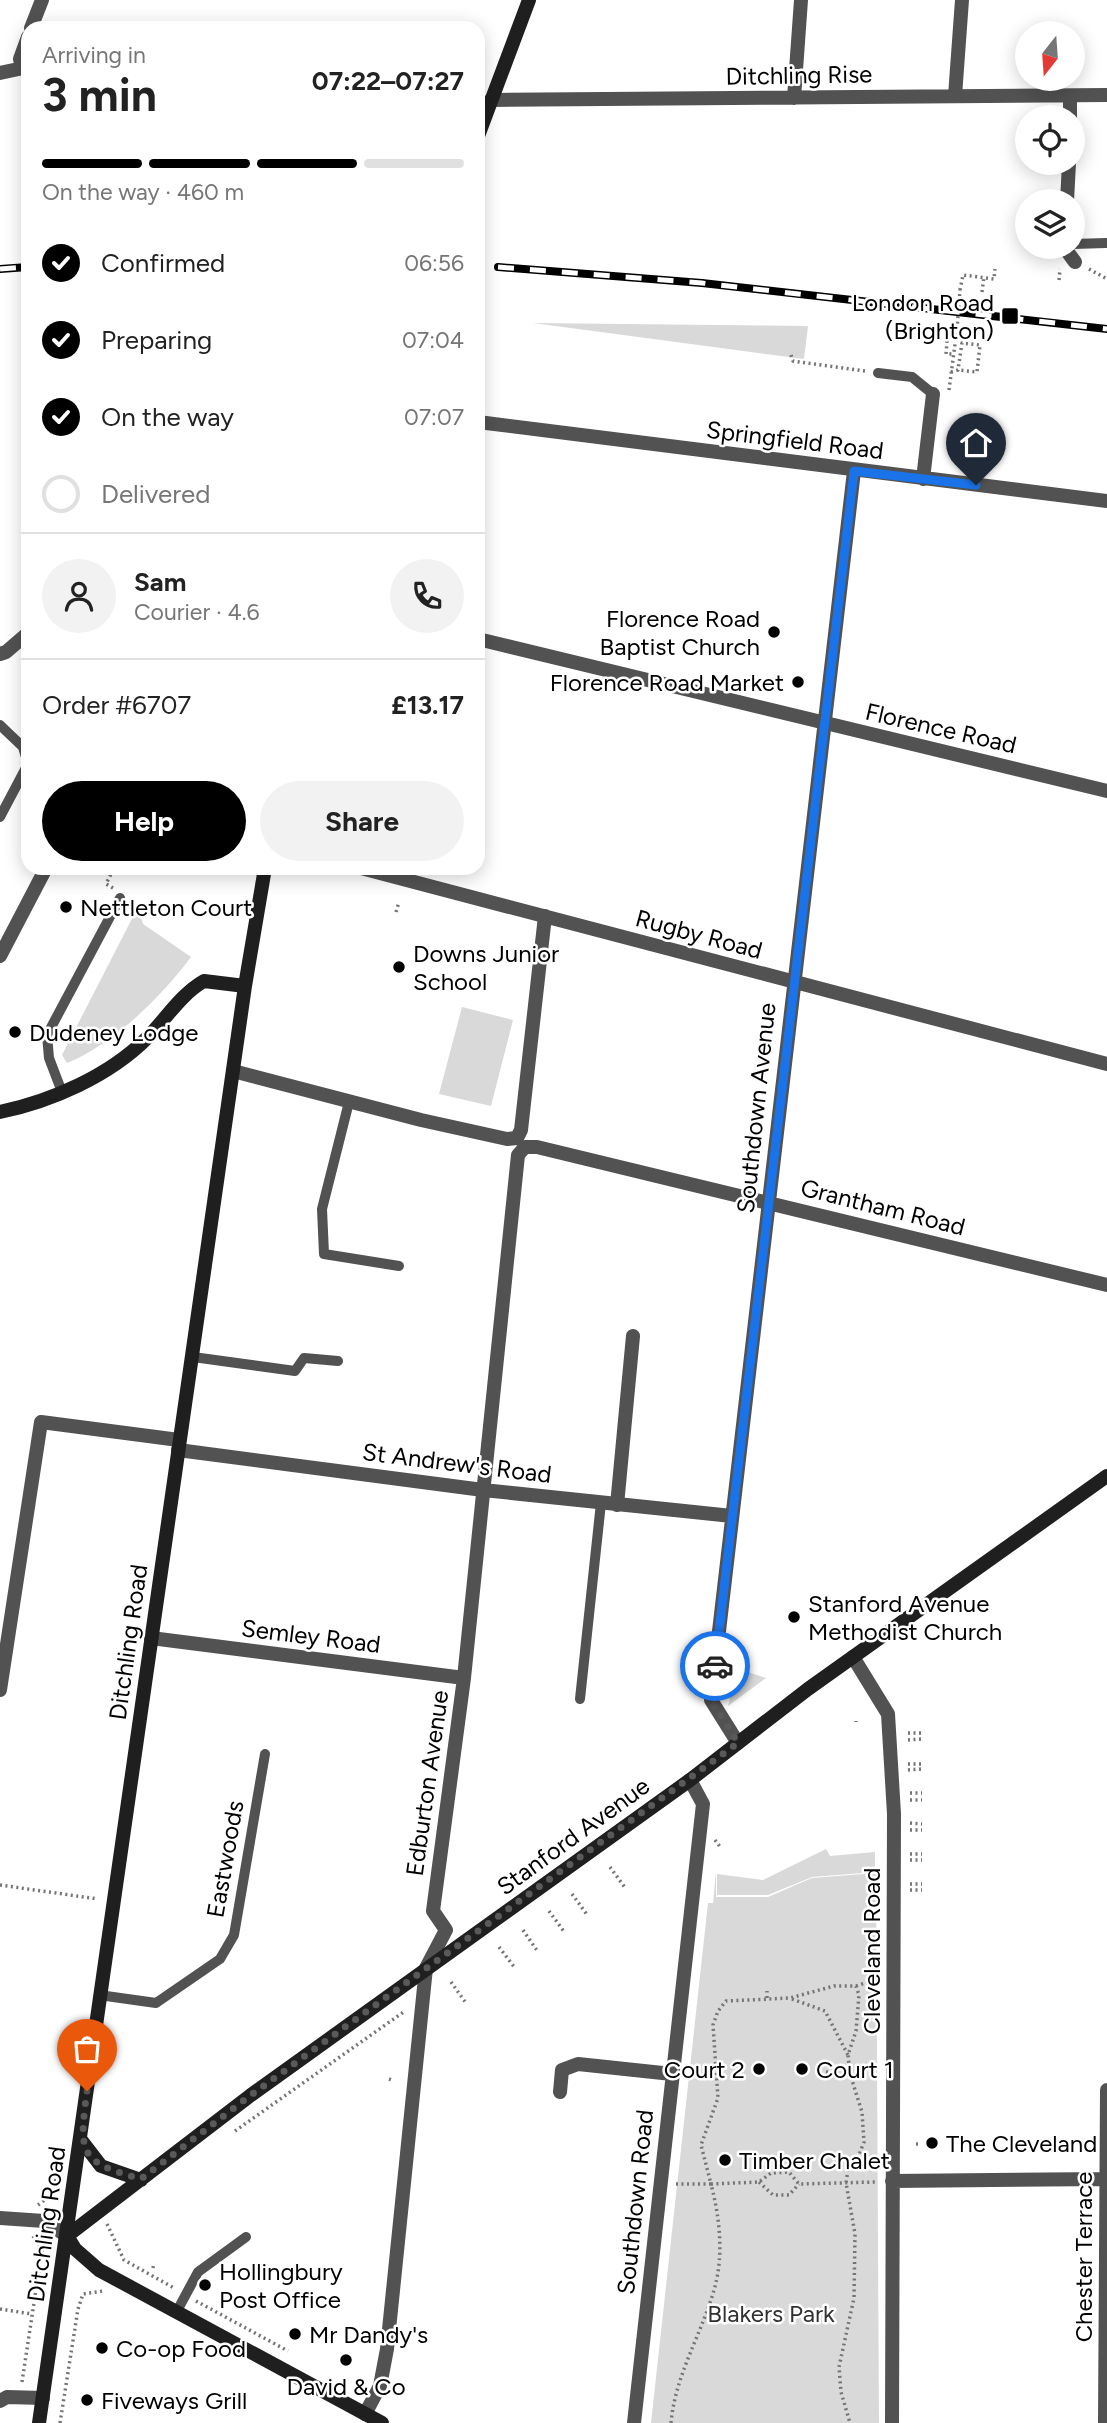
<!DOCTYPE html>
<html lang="en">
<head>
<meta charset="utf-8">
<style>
	:root { --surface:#fff; --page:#f2f2f2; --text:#222; --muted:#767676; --line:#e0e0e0; --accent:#000 }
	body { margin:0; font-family:Figtree,sans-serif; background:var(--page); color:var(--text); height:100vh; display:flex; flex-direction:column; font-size:26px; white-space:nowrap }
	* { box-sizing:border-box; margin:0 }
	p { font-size:23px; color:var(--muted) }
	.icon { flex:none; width:38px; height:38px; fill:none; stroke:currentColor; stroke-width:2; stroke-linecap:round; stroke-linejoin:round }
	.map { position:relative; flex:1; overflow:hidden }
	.side { position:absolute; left:21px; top:21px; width:464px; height:854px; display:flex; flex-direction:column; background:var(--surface); border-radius:21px; box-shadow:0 4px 18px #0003 }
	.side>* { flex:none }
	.needle { width:46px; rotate:197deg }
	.fabs { position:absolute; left:1015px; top:21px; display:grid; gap:14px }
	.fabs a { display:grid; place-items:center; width:70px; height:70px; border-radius:50%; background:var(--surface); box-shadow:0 4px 18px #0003; font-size:35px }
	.pin { position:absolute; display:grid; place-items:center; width:60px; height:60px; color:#fff; margin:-72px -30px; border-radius:50% 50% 50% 0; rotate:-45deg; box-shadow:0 0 7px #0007 }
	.pin .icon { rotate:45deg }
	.courier { position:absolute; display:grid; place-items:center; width:70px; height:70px; margin:-35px; border:5px solid #1a73e8; border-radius:50%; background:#fff; color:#222; box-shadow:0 2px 9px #0007 }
	.headline em { font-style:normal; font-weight:700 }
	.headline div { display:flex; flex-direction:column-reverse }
	.headline { display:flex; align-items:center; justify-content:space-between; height:119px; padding:0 21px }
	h1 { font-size:46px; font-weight:700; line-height:52px }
	.bar { display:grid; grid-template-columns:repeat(4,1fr); gap:10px 7px; align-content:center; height:84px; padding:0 21px }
	.bar i { height:9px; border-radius:5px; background:var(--line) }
	.bar .active { background:var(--accent) }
	.bar p { grid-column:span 4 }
	.line { display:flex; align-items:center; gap:18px; padding:0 21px; border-top:2px solid var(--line) }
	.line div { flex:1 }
	.round { display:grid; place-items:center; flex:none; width:74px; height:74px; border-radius:37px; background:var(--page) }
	ol { padding:0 21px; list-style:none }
	li { display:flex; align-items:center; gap:21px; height:77px }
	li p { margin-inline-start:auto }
	li .icon { padding:7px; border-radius:50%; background:var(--accent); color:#fff; stroke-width:4 }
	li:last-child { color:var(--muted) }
	li i { width:38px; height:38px; border:4px solid var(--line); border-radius:50% }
	.primary-button { display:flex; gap:14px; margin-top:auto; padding:14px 21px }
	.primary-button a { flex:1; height:80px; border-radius:42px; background:var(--accent); color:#fff; font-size:28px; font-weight:700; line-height:80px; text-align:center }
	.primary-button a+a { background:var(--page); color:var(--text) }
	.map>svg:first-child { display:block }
</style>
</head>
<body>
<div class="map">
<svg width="1107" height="2423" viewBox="0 0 1107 2423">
	<rect width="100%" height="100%" fill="#fff"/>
	<path fill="#d9d9d9" d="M 533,323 L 808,326 L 804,359 Z
		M 138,907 L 143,924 L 191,957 C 162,996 113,1045 67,1063 L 62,1055 Z
		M 462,1007 L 513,1020 L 491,1106 L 439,1094 Z
		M 738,1669 L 766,1678 L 728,1706 Z
		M 826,1849 L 830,1856 L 875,1852 L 875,1872 L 812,1877 L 768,1895 L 717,1895 L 717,1874 L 763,1880 Z
		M 716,1872 L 716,1897 L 768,1897 L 812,1878 L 876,1873 L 879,2423 L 651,2423 L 708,1903 L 713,1903 Z"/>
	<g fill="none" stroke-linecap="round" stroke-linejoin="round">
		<path stroke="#747474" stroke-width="3.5" stroke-dasharray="2 3.5" stroke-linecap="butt" d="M 1089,269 L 1107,279
			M 1059,280 L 1060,269
			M 960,290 L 963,275 L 994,279 L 995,269
			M 982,292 L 984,277
			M 948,330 L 946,354 L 954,354
			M 791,355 L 793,361 L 865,371
			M 951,372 L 958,370 L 962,343 L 980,345 L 977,372 L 958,370
			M 949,390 L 957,329
			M 113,888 L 106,884 L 114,868
			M 396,912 L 399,902
			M 856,1721 L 856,1722
			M 908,1733 L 921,1733
			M 908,1740 L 921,1739
			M 908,1764 L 921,1764
			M 908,1770 L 921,1769
			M 910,1793 L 922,1793
			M 910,1800 L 922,1800
			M 910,1823 L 922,1824
			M 910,1830 L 922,1830
			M 715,1840 L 721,1848
			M 910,1854 L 922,1854
			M 910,1860 L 922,1860
			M 610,1867 L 626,1889
			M 910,1884 L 922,1884
			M 0,1885 L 98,1899
			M 910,1890 L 922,1890
			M 572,1894 L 588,1916
			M 549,1911 L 565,1933
			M 523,1930 L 538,1952
			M 499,1947 L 515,1968
			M 451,1982 L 466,2003
			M 856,1986 L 877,1979
			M 767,1998 L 767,1991
			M 792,1999 L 825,2011 L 848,2055
			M 826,2072 L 850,2074
			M 389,2079 L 392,2080
			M 235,2131 L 405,2011
			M 916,2144 L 919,2144
			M 759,2182 L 773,2195 L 789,2195 L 799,2184
			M 676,2184 L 711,2184 L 701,2145 L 718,2098 L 713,2025 L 718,2011 L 726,2001 L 790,1998 L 834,1986 L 856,1986 L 859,1995 L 856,2031 L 848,2055 L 850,2074 L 862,2112 L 864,2142 L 857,2160 L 848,2170 L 846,2183 L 855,2234 L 854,2298 L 839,2367 L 841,2392 L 850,2423
			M 38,2205 L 50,2196 L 52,2180 L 57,2181
			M 107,2224 L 124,2260 L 174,2288
			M 153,2268 L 154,2263
			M 196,2301 L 288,2351
			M 0,2309 L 32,2314
			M 22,2382 L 42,2250 L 33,2236
			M 60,2423 L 78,2309 L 83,2294 L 103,2291
			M 671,2423 C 675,2376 701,2335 714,2290 C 724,2256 720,2219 711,2184 L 759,2182 L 771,2173 L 789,2172 L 799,2184 L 876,2182"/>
		<path stroke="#525252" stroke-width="10" d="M 1073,244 L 1106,243
			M 878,373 L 912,377 L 933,394
			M 0,725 L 23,747 L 28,764 L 0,817
			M 62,1092 L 49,1058 L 47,1035 L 120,898
			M 349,1102 L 322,1209 L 324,1254 L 399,1266
			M 193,1357 L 295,1371 L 304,1358 L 338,1361
			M 580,1699 L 601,1503
			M 99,1995 L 156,2003 L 220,1959 L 234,1935 L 265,1754
			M 177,2311 L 198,2272 L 246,2237"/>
		<path stroke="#525252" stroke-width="14" d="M 31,28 L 42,0
			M 22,68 L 20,59 L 28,37
			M 0,73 L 28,67
			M 955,96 L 962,0
			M 794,98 L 801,0
			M 491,100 L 1107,95
			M 1070,117 L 1070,96
			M 1067,201 L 1069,163
			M 1064,247 L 1075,262
			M 478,422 L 1107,501
			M 923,479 L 933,394
			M 478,639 L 1107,791
			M 0,654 L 6,652 L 28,633
			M 361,868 L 1107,1064
			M 0,956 L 46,868
			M 233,1071 L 421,1120 L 507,1139 L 517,1138 L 521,1130 L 545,916
			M 178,1450 L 483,1490 L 732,1516
			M 617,1505 L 633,1336
			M 151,1638 L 464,1678
			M 853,1657 L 888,1714 L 894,1814 L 892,2423
			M 0,1690 L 41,1422 L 179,1440
			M 738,1743 L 711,1700 L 854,471
			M 560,2092 L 562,2070 L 578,2064 L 672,2074
			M 892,2181 L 1107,2179
			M 0,2218 L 44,2221 L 67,2236
			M 0,2401 L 7,2397 L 43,2398
			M 365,2414 L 380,2386 L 387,2349 L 426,1968 L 446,1930 L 433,1911 L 464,1678 L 518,1155 L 525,1147 L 537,1147 L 1107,1285
			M 634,2423 L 703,1804 L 690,1780
			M 1105,2423 L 1107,2090"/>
		<path stroke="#1f1f1f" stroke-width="14" d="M 478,136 L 529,0
			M 0,1112 C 52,1101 109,1076 147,1038 C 165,1020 181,994 204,981 L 245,986
			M 81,2140 L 101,2166 L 141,2180
			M 67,2236 L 251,2095 L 690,1780 L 808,1689 L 1107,1476
			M 67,2236 L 75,2249 L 99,2270 L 382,2423
			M 39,2423 L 245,986 L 265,868"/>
		<g stroke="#000" stroke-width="8">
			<path id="rail" d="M 498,267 L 702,283 L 1107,329
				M 0,269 L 28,267"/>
		</g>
		<use href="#rail" stroke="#fff" stroke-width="5" stroke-dasharray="16" stroke-linecap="butt"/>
		<path stroke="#747474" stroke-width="3.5" stroke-dasharray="2 3.5" stroke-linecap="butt" d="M 957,329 L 960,290"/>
	</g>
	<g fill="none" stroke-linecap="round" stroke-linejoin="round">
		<path stroke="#595959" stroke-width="7" stroke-dasharray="0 12.6" d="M 87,2091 C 79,2153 78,2162 141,2179 L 251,2095 L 738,1743 L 711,1700 L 715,1666"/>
		<path stroke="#1a73e8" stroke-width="9" d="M 715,1666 L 854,471 L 976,485"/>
	</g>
	<g fill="#000" stroke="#fff" stroke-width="2.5">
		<rect x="1001" y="307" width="18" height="18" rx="3.5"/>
		<circle cx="774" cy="632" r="7"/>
		<circle cx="798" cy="682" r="7"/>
		<circle cx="66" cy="907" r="7"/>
		<circle cx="399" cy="967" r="7"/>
		<circle cx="15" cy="1032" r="7"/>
		<circle cx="794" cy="1617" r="7"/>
		<circle cx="759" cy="2069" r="7"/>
		<circle cx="802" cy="2069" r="7"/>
		<circle cx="932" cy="2143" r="7"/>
		<circle cx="725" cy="2160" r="7"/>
		<circle cx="205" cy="2285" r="7"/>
		<circle cx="295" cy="2334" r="7"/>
		<circle cx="102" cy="2348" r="7"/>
		<circle cx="346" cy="2360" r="7"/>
		<circle cx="87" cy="2400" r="7"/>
	</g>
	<g text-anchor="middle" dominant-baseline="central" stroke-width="5" stroke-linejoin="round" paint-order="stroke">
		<g font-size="24" fill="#000" stroke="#fff">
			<text transform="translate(799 75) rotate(-1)">Ditchling Rise</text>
			<text transform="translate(795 440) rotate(7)">Springfield Road</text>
			<text transform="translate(941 728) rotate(13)">Florence Road</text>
			<text transform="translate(699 934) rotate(15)">Rugby Road</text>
			<text transform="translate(756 1108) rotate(-84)">Southdown Avenue</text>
			<text transform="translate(883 1207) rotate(14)">Grantham Road</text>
			<text transform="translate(457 1463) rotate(7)">St Andrew's Road</text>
			<text transform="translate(311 1636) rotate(7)">Semley Road</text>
			<text transform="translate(128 1642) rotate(-82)">Ditchling Road</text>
			<text transform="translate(427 1783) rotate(-82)">Edburton Avenue</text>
			<text transform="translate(573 1836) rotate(-36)">Stanford Avenue</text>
			<text transform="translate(225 1859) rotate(-80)">Eastwoods</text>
			<text transform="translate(871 1951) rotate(-90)">Cleveland Road</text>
			<text transform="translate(635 2202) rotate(-84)">Southdown Road</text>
			<text transform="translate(46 2224) rotate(-82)">Ditchling Road</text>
			<text transform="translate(1083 2257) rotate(-90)">Chester Terrace</text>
		</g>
		<g font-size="24" fill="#000" stroke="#fff" text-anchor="start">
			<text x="994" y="302" text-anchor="end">London Road<tspan x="994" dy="28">(Brighton)</tspan></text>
			<text x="760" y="618" text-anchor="end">Florence Road<tspan x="760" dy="28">Baptist Church</tspan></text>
			<text x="784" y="682" text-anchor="end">Florence Road Market</text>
			<text x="80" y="907">Nettleton Court</text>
			<text x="413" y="953">Downs Junior<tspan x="413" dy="28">School</tspan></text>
			<text x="29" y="1032">Dudeney Lodge</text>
			<text x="808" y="1603">Stanford Avenue<tspan x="808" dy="28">Methodist Church</tspan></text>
			<text x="745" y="2069" text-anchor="end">Court 2</text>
			<text x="816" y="2069">Court 1</text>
			<text x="946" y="2143">The Cleveland</text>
			<text x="739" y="2160">Timber Chalet</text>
			<text x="219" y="2271">Hollingbury<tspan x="219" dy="28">Post Office</tspan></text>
			<text x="309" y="2334">Mr Dandy's</text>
			<text x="116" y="2348">Co-op Food</text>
			<text x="346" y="2386" text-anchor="middle">David &amp; Co</text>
			<text x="101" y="2400">Fiveways Grill</text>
		</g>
		<g font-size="24" fill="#303030" stroke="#fff">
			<text x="771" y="2313">Blakers Park</text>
		</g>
	</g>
</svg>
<div class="fabs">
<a><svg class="needle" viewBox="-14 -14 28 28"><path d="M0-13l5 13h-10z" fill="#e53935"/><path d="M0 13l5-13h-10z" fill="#767676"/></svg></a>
<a><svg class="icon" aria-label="locate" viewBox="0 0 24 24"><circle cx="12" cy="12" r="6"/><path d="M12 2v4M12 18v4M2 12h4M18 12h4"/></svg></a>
<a><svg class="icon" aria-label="layers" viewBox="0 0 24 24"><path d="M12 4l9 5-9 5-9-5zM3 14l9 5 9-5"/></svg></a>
</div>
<div class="pin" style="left:87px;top:2091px;background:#ea580c"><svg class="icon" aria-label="bag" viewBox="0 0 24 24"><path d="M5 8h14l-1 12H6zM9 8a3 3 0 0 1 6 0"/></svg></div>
<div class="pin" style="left:976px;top:485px;background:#1f2937"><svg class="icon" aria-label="home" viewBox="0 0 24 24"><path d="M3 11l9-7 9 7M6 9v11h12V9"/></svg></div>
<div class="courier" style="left:715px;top:1666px"><svg class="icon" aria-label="car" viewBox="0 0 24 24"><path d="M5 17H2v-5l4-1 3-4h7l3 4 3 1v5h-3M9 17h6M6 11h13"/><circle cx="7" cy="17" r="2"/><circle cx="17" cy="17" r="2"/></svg></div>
<section class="side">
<div class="headline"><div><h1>3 min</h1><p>Arriving in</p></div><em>07:22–07:27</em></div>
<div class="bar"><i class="active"></i><i class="active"></i><i class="active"></i><i></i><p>On the way · 460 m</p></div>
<ol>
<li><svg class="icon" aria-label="check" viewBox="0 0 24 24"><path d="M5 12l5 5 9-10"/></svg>Confirmed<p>06:56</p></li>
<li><svg class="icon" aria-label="check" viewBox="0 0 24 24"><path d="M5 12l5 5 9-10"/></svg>Preparing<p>07:04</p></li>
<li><svg class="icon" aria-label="check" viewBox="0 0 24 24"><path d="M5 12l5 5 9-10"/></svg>On the way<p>07:07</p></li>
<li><i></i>Delivered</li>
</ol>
<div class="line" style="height:126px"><a class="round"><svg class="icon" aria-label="person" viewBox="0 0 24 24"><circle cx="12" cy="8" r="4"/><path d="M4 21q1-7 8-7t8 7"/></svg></a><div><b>Sam</b><p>Courier · 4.6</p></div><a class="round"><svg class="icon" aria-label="phone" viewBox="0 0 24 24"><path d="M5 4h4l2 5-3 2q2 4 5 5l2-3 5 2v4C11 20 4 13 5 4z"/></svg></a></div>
<div class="line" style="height:91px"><div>Order #6707</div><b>£13.17</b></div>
<div class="primary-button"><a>Help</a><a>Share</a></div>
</section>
</div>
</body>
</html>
